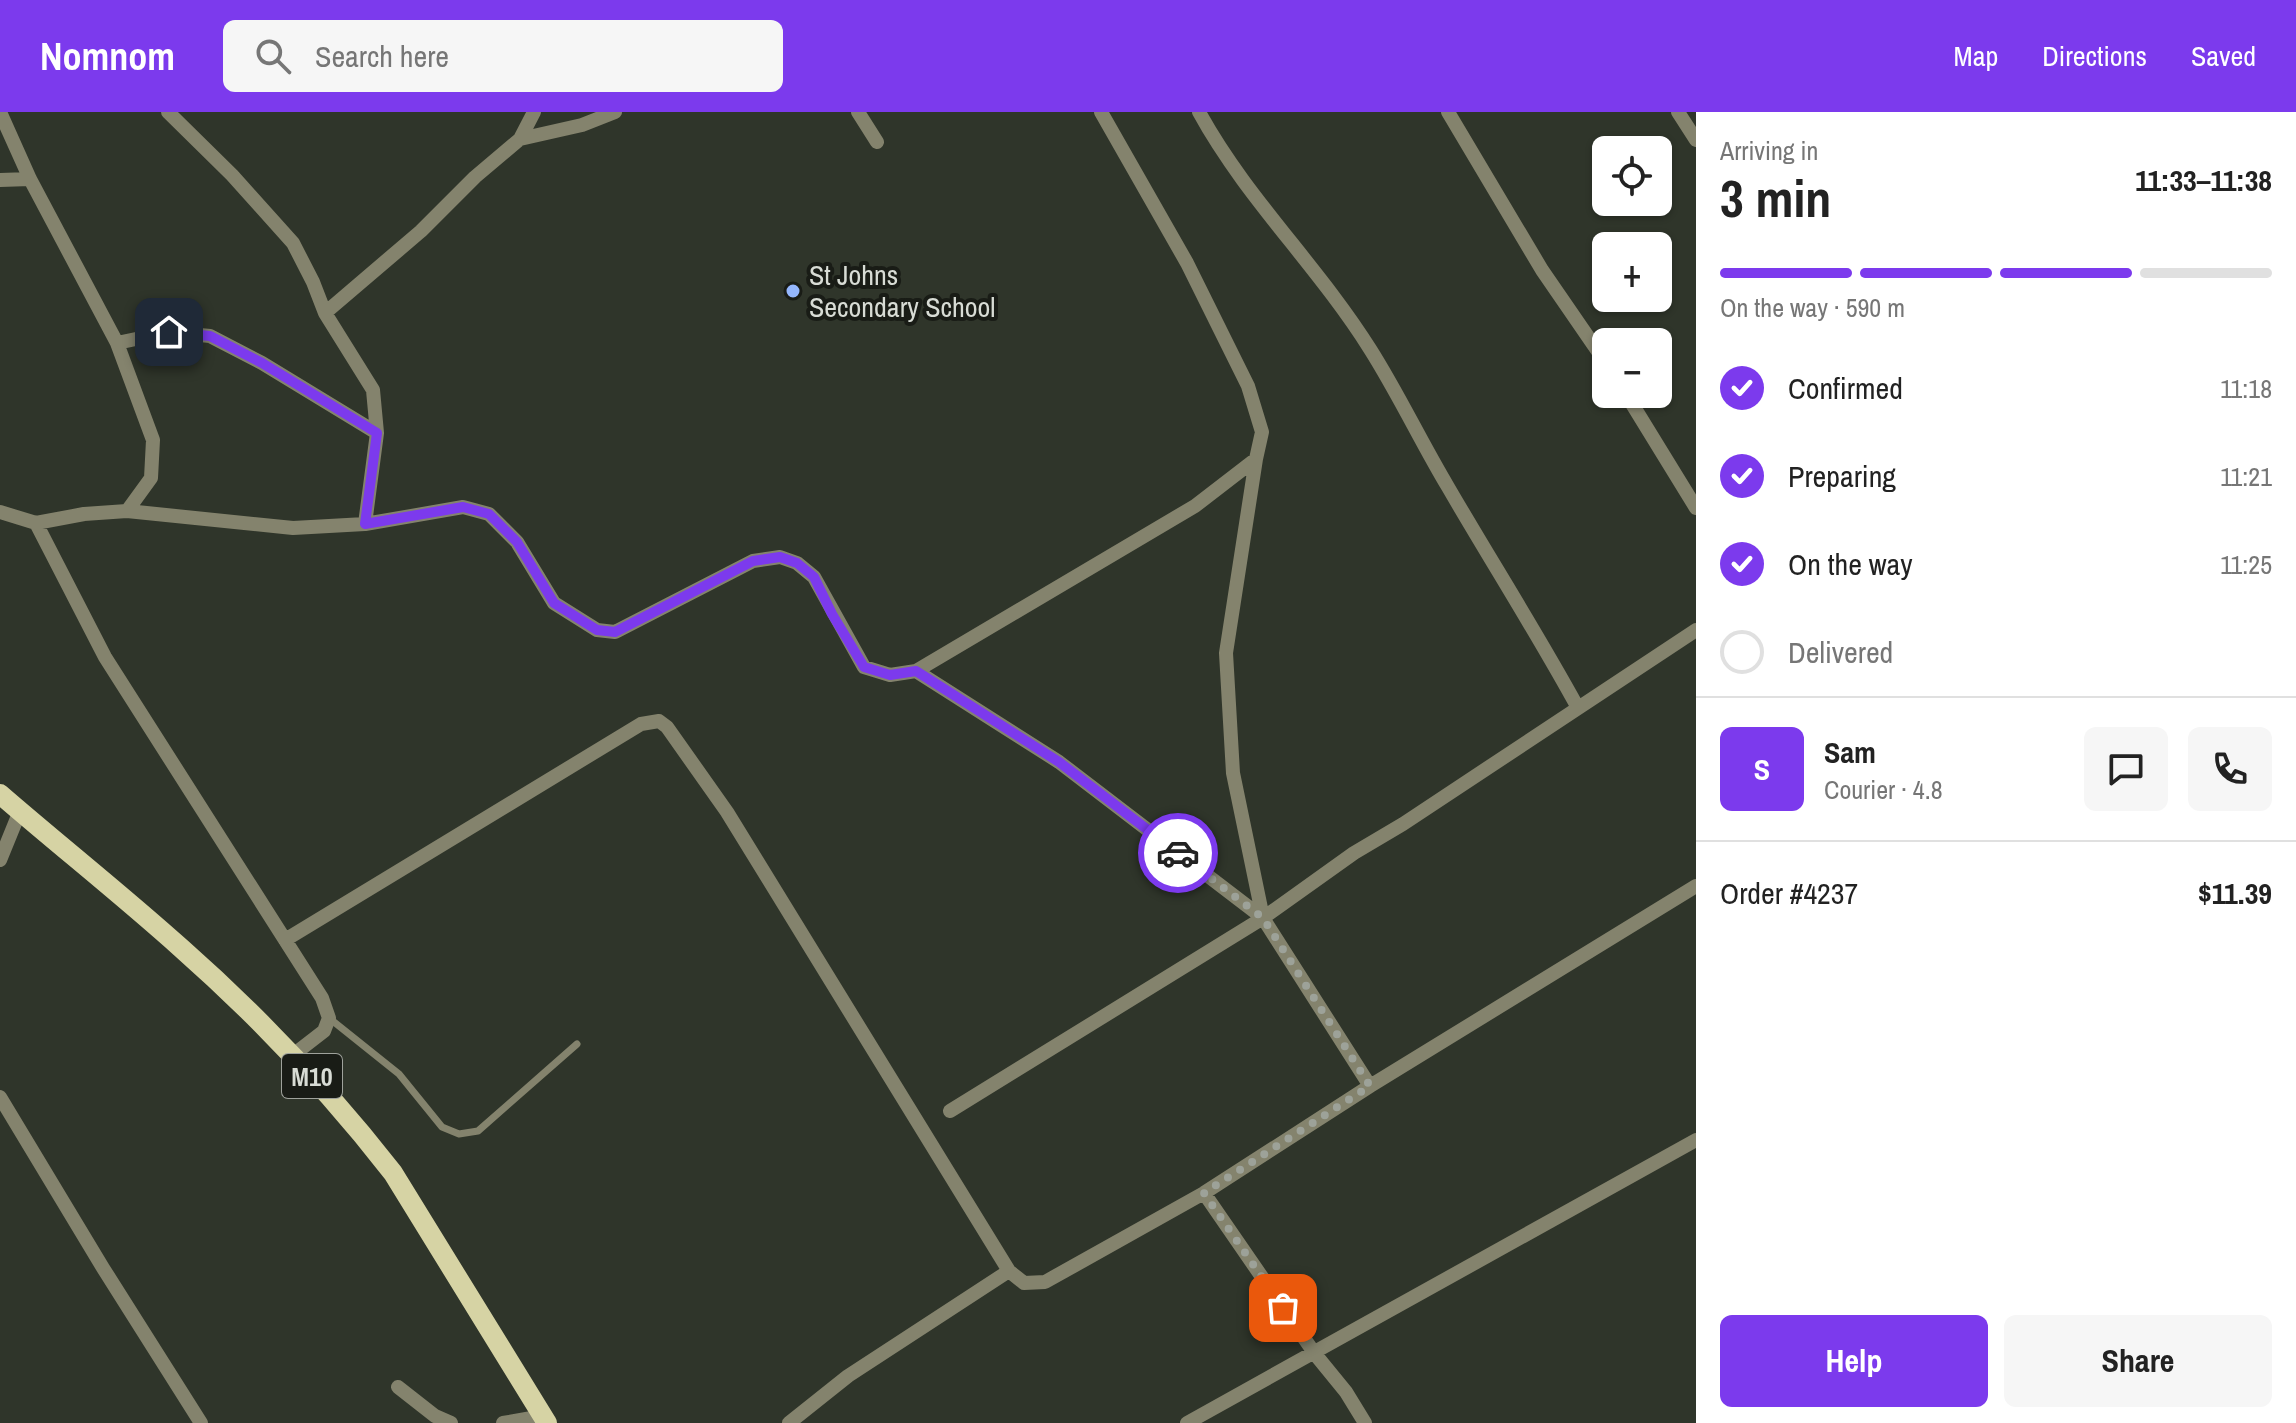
<!DOCTYPE html>
<html lang="en">
<head>
<meta charset="utf-8">
<style>
	:root { --surface:#fff; --page:#f6f6f6; --text:#222; --muted:#767676; --line:#e0e0e0; --accent:#7c3aed }
	body { margin:0; font-family:"Archivo Narrow",sans-serif; background:var(--page); color:var(--text); height:100vh; display:flex; flex-direction:column; font-size:30px; white-space:nowrap }
	* { box-sizing:border-box; margin:0 }
	p { font-size:26px; color:var(--muted) }
	.icon { flex:none; width:44px; height:44px; fill:none; stroke:currentColor; stroke-width:2; stroke-linecap:round; stroke-linejoin:round }
	.map { position:relative; flex:1; overflow:hidden }
	.drawer { display:flex; flex-direction:column; background:var(--surface); width:600px }
	.drawer>* { flex:none }
	.fabs { position:absolute; left:1592px; top:24px; display:grid; gap:16px }
	.fabs a { display:grid; place-items:center; width:80px; height:80px; border-radius:12px; background:var(--surface); box-shadow:0 2px 6px #0004; font-size:40px }
	.pin { position:absolute; display:grid; place-items:center; width:68px; height:68px; color:#fff; margin:-34px; border-radius:16px; box-shadow:0 4px 12px #0006 }
	.courier { position:absolute; display:grid; place-items:center; width:80px; height:80px; margin:-40px; border:6px solid #7c3aed; border-radius:50%; background:#fff; color:#222; box-shadow:0 2px 10px #0007 }
	.overview em { font-style:normal; font-weight:800 }
	.overview div { display:flex; flex-direction:column-reverse }
	.overview { display:flex; align-items:center; justify-content:space-between; height:136px; padding:0 24px }
	h1 { font-size:52px; font-weight:800; line-height:60px }
	.bar { display:grid; grid-template-columns:repeat(4,1fr); gap:12px 8px; align-content:center; height:96px; padding:0 24px }
	.bar i { height:10px; border-radius:6px; background:var(--line) }
	.bar .selected { background:var(--accent) }
	.bar p { grid-column:span 4 }
	.line { display:flex; align-items:center; gap:20px; padding:0 24px; border-top:2px solid var(--line) }
	.line div { flex:1 }
	.round { display:grid; place-items:center; flex:none; width:84px; height:84px; border-radius:12px; background:var(--page) }
	ol { padding:0 24px; list-style:none }
	li { display:flex; align-items:center; gap:24px; height:88px }
	li p { margin-inline-start:auto }
	li .icon { padding:8px; border-radius:50%; background:var(--accent); color:#fff; stroke-width:4 }
	li:last-child { color:var(--muted) }
	li i { width:44px; height:44px; border:4px solid var(--line); border-radius:50% }
	.cta { display:flex; gap:16px; margin-top:auto; padding:16px 24px }
	.cta a { flex:1; height:92px; border-radius:12px; background:var(--accent); color:#fff; font-size:32px; font-weight:800; line-height:92px; text-align:center }
	.cta a+a { background:var(--page); color:var(--text) }
	header { display:flex; align-items:center; gap:48px; box-sizing:border-box; height:112px; padding:0 40px; background:var(--accent); color:#fff }
	header strong { font-size:38px }
	nav { display:flex; gap:44px; margin-inline-start:auto; font-size:28px }
	.search { width:560px; height:72px; background:var(--page); display:flex; align-items:center; gap:20px; box-sizing:border-box; padding:0 28px; border-radius:12px; color:var(--muted); font-size:30px }
	main { display:flex; flex:1; min-height:0 }
	.map>svg:first-child { display:block }
</style>
</head>
<body>
<header>
<strong>Nomnom</strong>
<div class="search"><svg class="icon" aria-label="search" viewBox="0 0 24 24"><circle cx="10" cy="10" r="6"/><path d="M15 15l6 6"/></svg>Search here</div>
<nav><a>Map</a><a>Directions</a><a>Saved</a></nav>
</header>
<main>
<div class="map">
<svg width="1696" height="1311" viewBox="0 0 1696 1311">
	<rect width="100%" height="100%" fill="#2f352a"/>
	<g fill="none" stroke-linecap="round" stroke-linejoin="round">
		<path stroke="#84836d" stroke-width="7" d="M 329,906 L 399,962 L 442,1015 L 459,1022 L 478,1019 L 577,932"/>
		<path stroke="#84836d" stroke-width="14" d="M 0,0 L 30,67 L 117,231 L 153,328 L 151,366 L 127,399
			M 168,0 L 232,63 L 293,131 L 313,170 L 325,201 L 373,278 L 377,321 L 365,412
			M 858,0 L 877,30
			M 1199,0 C 1246,86 1318,154 1370,237 C 1398,281 1421,330 1448,375 C 1491,449 1537,521 1578,596
			M 1448,0 L 1542,158 L 1606,251
			M 1678,0 L 1696,28
			M 520,27 L 582,13 L 615,0
			M 0,68 L 30,67
			M 325,201 L 421,119 L 475,65 L 520,27 L 534,0
			M 117,231 L 169,220 L 210,224 L 262,251 L 377,321
			M 1626,282 L 1696,396
			M 1256,347 L 1226,541 L 1233,661 L 1263,806
			M 0,400 L 36,411 L 84,402 L 127,399 L 293,416 L 365,412 L 463,395 L 489,402 L 517,430 L 554,491 L 597,518 L 615,520 L 753,449 L 780,445 L 797,451 L 814,465 L 864,555 L 890,563 L 916,559 L 1195,394 L 1256,347 L 1262,320 L 1248,274 L 1187,151 L 1101,0
			M 36,411 L 105,545 L 322,886 L 329,906 L 324,919 L 293,943
			M 916,559 L 1059,650 L 1263,806 L 1370,974
			M 0,748 L 20,699
			M 285,828 L 641,612 L 659,609 L 667,615 L 727,700 L 1009,1159 L 1024,1171 L 1045,1170 L 1204,1081 L 1370,974 L 1696,774
			M 0,985 L 103,1156 L 201,1311
			M 950,999 L 1263,806 L 1354,741 L 1403,712 L 1696,518
			M 1204,1081 L 1315,1242 L 1346,1280 L 1365,1311
			M 398,1275 L 435,1304 L 451,1311
			M 503,1311 L 543,1304
			M 789,1311 L 848,1264 L 1009,1159
			M 1187,1311 L 1696,1028"/>
		<path stroke="#d6d3a4" stroke-width="20" d="M 0,682 C 60,734 122,783 181,836 C 258,904 330,980 393,1061 L 547,1311"/>
	</g>
	<g fill="none" stroke-linecap="round" stroke-linejoin="round">
		<path stroke="#9da299" stroke-width="8" stroke-dasharray="0 14.4" d="M 1178,741 L 1263,806 L 1370,974 L 1204,1081 L 1283,1196"/>
		<path stroke="#7c3aed" stroke-width="10" d="M 169,220 L 210,224 L 262,251 L 377,321 L 365,412 L 463,395 L 489,402 L 517,430 L 554,491 L 597,518 L 615,520 L 753,449 L 780,445 L 797,451 L 814,465 L 832,502 L 864,555 L 890,563 L 916,559 L 1059,650 L 1178,741"/>
	</g>
	<circle fill="#94b7fd" stroke="#191c16" stroke-width="3" cx="793" cy="179" r="8"/>
	<g text-anchor="middle" dominant-baseline="central" stroke-width="8" stroke-linejoin="round" paint-order="stroke">
		<rect fill="#191c16" stroke="#9fa29c" stroke-width="2" x="282" y="942" width="60" height="44" rx="6"/>
		<g font-size="26" font-weight="bold" fill="#d8dcd5">
			<text x="312" y="964">M10</text>
		</g>
		<g font-size="28" fill="#d8dcd5" stroke="#191c16" text-anchor="start">
			<text x="809" y="163">St Johns<tspan x="809" dy="32">Secondary School</tspan></text>
		</g>
	</g>
</svg>
<div class="fabs">
<a><svg class="icon" aria-label="locate" viewBox="0 0 24 24"><circle cx="12" cy="12" r="6"/><path d="M12 2v4M12 18v4M2 12h4M18 12h4"/></svg></a>
<a>+</a>
<a>−</a>
</div>
<div class="pin" style="left:1283px;top:1196px;background:#ea580c"><svg class="icon" aria-label="bag" viewBox="0 0 24 24"><path d="M5 8h14l-1 12H6zM9 8a3 3 0 0 1 6 0"/></svg></div>
<div class="pin" style="left:169px;top:220px;background:#1f2937"><svg class="icon" aria-label="home" viewBox="0 0 24 24"><path d="M3 11l9-7 9 7M6 9v11h12V9"/></svg></div>
<div class="courier" style="left:1178px;top:741px"><svg class="icon" aria-label="car" viewBox="0 0 24 24"><path d="M5 17H2v-5l4-1 3-4h7l3 4 3 1v5h-3M9 17h6M6 11h13"/><circle cx="7" cy="17" r="2"/><circle cx="17" cy="17" r="2"/></svg></div>
</div>
<section class="drawer">
<div class="overview"><div><h1>3 min</h1><p>Arriving in</p></div><em>11:33–11:38</em></div>
<div class="bar"><i class="selected"></i><i class="selected"></i><i class="selected"></i><i></i><p>On the way · 590 m</p></div>
<ol>
<li><svg class="icon" aria-label="check" viewBox="0 0 24 24"><path d="M5 12l5 5 9-10"/></svg>Confirmed<p>11:18</p></li>
<li><svg class="icon" aria-label="check" viewBox="0 0 24 24"><path d="M5 12l5 5 9-10"/></svg>Preparing<p>11:21</p></li>
<li><svg class="icon" aria-label="check" viewBox="0 0 24 24"><path d="M5 12l5 5 9-10"/></svg>On the way<p>11:25</p></li>
<li><i></i>Delivered</li>
</ol>
<div class="line" style="height:144px"><b class="round" style="background:var(--accent);color:#fff">S</b><div><b>Sam</b><p>Courier · 4.8</p></div><a class="round"><svg class="icon" aria-label="chat" viewBox="0 0 24 24"><path d="M4 5h16v11H9l-5 4z"/></svg></a><a class="round"><svg class="icon" aria-label="phone" viewBox="0 0 24 24"><path d="M5 4h4l2 5-3 2q2 4 5 5l2-3 5 2v4C11 20 4 13 5 4z"/></svg></a></div>
<div class="line" style="height:104px"><div>Order #4237</div><b>$11.39</b></div>
<div class="cta"><a>Help</a><a>Share</a></div>
</section>
</main>
</body>
</html>
